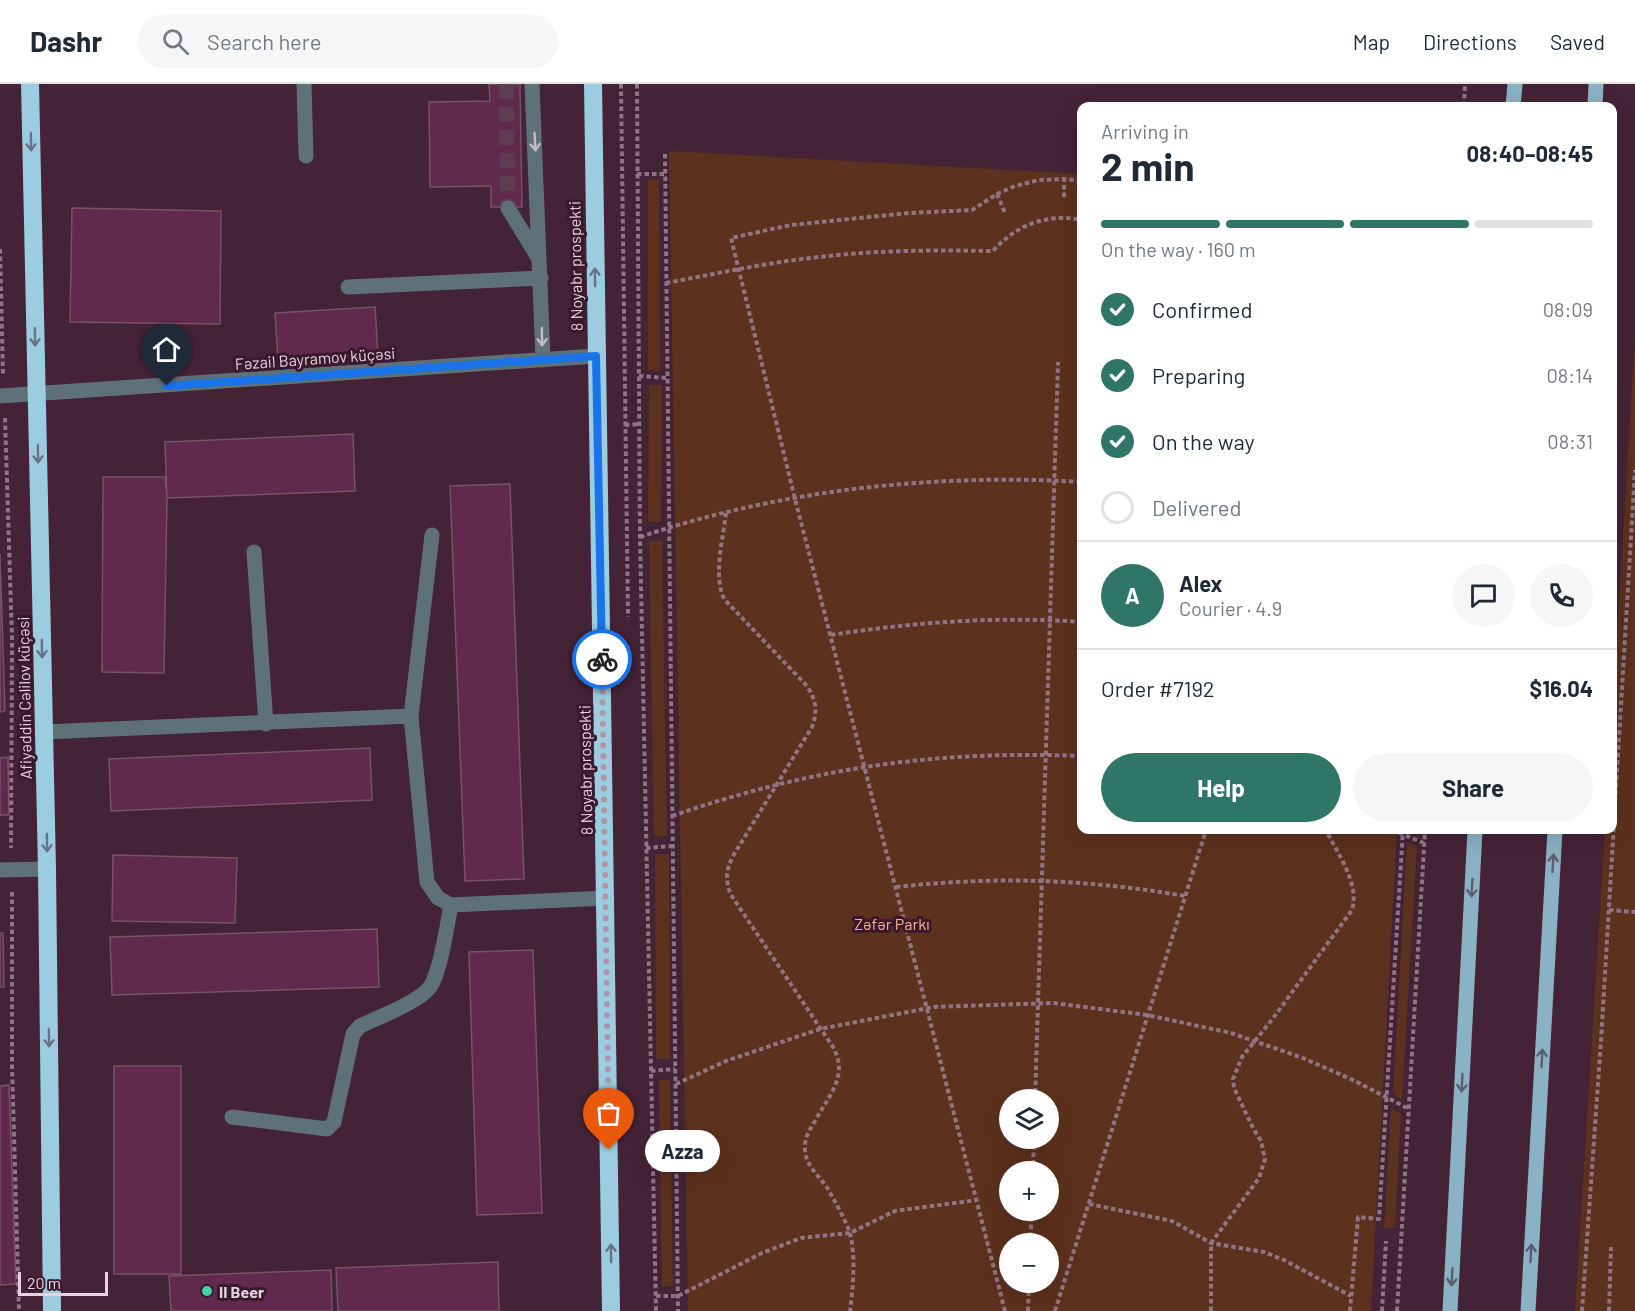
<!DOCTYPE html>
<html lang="en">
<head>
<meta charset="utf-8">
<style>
	:root { --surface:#fff; --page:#f6f6f7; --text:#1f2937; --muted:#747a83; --line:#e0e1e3; --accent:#2f7666 }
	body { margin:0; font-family:Barlow,sans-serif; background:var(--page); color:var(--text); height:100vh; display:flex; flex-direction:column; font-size:22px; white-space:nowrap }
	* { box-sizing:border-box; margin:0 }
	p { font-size:20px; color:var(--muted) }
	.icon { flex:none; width:33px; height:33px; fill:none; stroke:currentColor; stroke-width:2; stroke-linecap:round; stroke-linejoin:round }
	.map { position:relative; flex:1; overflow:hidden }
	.details { position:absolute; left:1077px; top:18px; width:540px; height:732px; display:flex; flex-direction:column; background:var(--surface); border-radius:12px; box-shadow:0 6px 24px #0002 }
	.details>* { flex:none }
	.fabs { position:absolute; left:999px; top:1005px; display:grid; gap:12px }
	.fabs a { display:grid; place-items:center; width:60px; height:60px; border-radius:50%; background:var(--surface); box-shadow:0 6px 24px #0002; font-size:30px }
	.scale { position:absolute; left:18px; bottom:15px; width:90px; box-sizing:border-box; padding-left:6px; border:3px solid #e8d2de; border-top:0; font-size:16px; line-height:21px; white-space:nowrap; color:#e8d2de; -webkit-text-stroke:4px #39192c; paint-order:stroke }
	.pin { position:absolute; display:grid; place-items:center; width:51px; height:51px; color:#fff; margin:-62px -26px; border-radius:50% 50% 50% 0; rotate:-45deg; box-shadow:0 0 6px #0007 }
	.pin .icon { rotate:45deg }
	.courier { position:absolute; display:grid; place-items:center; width:60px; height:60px; margin:-30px; border:4px solid #1a73e8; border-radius:50%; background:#fff; color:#222; box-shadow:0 2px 8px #0007 }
	.bubble { position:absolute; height:42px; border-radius:21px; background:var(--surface); box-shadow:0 6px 24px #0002; font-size:20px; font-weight:700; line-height:42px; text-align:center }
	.headline em { font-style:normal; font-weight:700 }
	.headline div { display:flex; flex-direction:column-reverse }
	.headline { display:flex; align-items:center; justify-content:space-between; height:102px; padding:0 24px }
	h1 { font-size:39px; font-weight:700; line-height:45px }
	.bar { display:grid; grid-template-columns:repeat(4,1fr); gap:9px 6px; align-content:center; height:72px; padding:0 24px }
	.bar i { height:8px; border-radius:4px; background:var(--line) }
	.bar .selected { background:var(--accent) }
	.bar p { grid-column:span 4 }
	.line { display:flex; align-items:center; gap:15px; padding:0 24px; border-top:2px solid var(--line) }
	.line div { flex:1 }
	.round { display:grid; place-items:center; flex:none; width:63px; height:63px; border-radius:32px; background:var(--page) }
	ol { padding:0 24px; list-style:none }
	li { display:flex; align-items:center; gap:18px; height:66px }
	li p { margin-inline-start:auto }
	li .icon { padding:6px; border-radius:50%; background:var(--accent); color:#fff; stroke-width:4 }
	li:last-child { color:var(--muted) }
	li i { width:33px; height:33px; border:3px solid var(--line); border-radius:50% }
	.primary-button { display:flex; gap:12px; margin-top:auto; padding:12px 24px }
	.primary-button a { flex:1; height:69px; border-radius:36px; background:var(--accent); color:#fff; font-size:24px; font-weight:700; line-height:69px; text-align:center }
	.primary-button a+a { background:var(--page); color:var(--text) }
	header { display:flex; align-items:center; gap:36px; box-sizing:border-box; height:84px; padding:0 30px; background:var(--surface); border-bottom:2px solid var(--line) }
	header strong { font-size:28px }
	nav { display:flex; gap:33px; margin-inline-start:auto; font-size:21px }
	.search { width:420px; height:54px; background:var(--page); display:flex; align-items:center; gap:15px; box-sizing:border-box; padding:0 21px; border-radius:33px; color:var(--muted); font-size:22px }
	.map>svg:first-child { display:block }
</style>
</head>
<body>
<header>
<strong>Dashr</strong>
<div class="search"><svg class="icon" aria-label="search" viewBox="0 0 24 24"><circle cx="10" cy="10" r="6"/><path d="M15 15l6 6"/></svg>Search here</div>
<nav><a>Map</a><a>Directions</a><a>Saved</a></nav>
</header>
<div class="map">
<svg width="1635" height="1227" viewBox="0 0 1635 1227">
	<rect width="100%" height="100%" fill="#442336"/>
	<path fill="#5c311d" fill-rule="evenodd" d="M 669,67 L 1081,90 L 1082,746 L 1397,746 L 1371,1227 L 688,1227 ZM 1010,1016 L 1048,1016 L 1048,1054 L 1010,1054 ZM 1010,1088 L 1048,1088 L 1048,1126 L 1010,1126 ZM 1010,1160 L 1048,1160 L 1048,1198 L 1010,1198 Z
		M 648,96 L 659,96 L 660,287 L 648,286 Z
		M 1635,251 L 1635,1227 L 1575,1227 L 1605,746 L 1612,746 L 1613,621 Z
		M 649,301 L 662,301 L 661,438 L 648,438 Z
		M 649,457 L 662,457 L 667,752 L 654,752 Z
		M 1407,758 L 1417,762 L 1402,1016 L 1393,1009 Z
		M 655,770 L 669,770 L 670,975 L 656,975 Z
		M 659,996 L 670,996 L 673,1202 L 662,1202 Z
		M 1391,1024 L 1401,1029 L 1395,1144 L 1384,1144 Z"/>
	<path fill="#612a4c" stroke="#775266" stroke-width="1.5" d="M 489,0 L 520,0 L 522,123 L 491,123 L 491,102 L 430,103 L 429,18 L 490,17 Z
		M 72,124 L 221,127 L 220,240 L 70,238 Z
		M 375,223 L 378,271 L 278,276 L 275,229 Z
		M 353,350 L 355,407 L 167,414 L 165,358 Z
		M 103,393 L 165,393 L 167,414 L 164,589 L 102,588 Z
		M 510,400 L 524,795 L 465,797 L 450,402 Z
		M 0,470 L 5,627 L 0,628 Z
		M 370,664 L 372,716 L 111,727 L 109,675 Z
		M 8,673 L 9,731 L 0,731 L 0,674 Z
		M 113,771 L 237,774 L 235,839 L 112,837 Z
		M 377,845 L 379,903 L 112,911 L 110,853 Z
		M 0,849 L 3,849 L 4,903 L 0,903 Z
		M 533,866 L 542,1129 L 477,1131 L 469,868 Z
		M 114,982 L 181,982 L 181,1190 L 114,1190 Z
		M 9,1001 L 16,1200 L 0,1201 L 0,1002 Z
		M 498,1178 L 499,1227 L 338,1227 L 336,1184 Z
		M 331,1186 L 332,1227 L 171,1227 L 169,1192 Z"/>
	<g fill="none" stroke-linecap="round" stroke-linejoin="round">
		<path stroke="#5d3d4f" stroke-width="15" stroke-dasharray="15 8" stroke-linecap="butt" d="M 506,0 L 508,124"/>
		<path stroke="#917585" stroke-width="4" stroke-dasharray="4.5 3" stroke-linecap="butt" d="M 621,0 L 628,533
			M 637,0 L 640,453 L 656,1227
			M 1464,22 L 1465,0
			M 665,70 L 678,1227
			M 637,90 L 666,90
			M 997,110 L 1005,129
			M 1064,113 L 1064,95
			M 0,165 L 3,291
			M 666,199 C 720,189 774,177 829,172 C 883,166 938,166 993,167 C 1016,141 1047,129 1082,136
			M 639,292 L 667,294
			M 5,334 L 12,555 L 11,764
			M 625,341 L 639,340
			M 726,429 C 723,456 713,490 724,515 L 807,602 C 816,616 818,627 812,643 L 733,772 C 726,786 725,796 731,811 L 833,963 C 849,992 829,1011 815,1037 C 810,1045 805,1053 805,1062 C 804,1081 818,1090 828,1105 C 834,1116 847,1138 850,1150 C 856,1172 853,1204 850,1227
			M 640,453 C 780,406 934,389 1082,398
			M 831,551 C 914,538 997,532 1082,538
			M 672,732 C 811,684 935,666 1082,672
			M 1392,746 L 1424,759
			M 646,764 L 672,762
			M 896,803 C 995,792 1086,795 1185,812
			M 12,808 L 12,980 L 19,1227
			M 1609,826 L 1635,828
			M 651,987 L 675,985
			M 676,1000 L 726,977 L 820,945 L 934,923 L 1053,919 L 1147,931 L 1231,949 L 1303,974 L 1353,996 L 1409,1025
			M 1035,1016 L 1058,278
			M 1033,1088 L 1034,1054
			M 1089,1120 L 1172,1137 L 1211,1159 L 1264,1168 L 1284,1176 L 1351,1212
			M 1030,1160 L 1032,1126
			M 656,1212 L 678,1212 L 762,1169 L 801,1154 L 850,1149 L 895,1127 L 977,1116
			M 1005,1227 L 795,415 L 731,154 L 791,141 L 909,129 L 972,126 L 997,110 L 1015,102 L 1039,96 L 1064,95 L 1082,97
			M 1028,1227 L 1029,1198
			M 1055,1227 L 1206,746
			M 1211,1227 L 1211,1159 L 1259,1094 L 1265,1075 L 1261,1057 L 1253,1044 L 1234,1004 L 1233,995 L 1242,973 L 1274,933 L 1352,826 C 1360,799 1337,769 1326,746
			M 1350,1227 L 1358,1133 L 1379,1135 L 1403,746
			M 1382,1227 L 1386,1157
			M 1397,1227 L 1425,746
			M 1582,1227 L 1601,957 L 1635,386
			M 1609,1227 L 1611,1163"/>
		<path stroke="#5e7179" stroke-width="15" d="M 304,0 L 306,72
			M 532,0 L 543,276
			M 508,124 L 539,175
			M 348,203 L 541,194
			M 0,312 L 596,272
			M 432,451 L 411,632 L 427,798 L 438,814 L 451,821 L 607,814
			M 254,468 L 266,640
			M 44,648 L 411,632
			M 0,786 L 47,785
			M 232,1033 L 327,1045 L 334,1038 L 353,950 L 360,942 C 377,934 419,918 430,903 C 441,887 447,841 451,821"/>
		<path stroke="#8ab2c3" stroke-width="15" d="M 1513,22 L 1515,0
			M 1595,22 L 1596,0
			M 1450,1227 L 1475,746
			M 1528,1227 L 1555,746"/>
		<path stroke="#9bcce0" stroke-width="18" d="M 30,0 L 47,785 L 52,1227
			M 593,0 C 597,409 607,818 611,1227"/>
	</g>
	<defs><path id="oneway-shaft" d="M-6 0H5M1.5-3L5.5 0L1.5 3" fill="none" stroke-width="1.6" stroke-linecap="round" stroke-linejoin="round" transform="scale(1.5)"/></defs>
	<g stroke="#6a7286">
		<use href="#oneway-shaft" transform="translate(31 58) rotate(89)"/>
		<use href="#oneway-shaft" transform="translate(595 193) rotate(-91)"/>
		<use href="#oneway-shaft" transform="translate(35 253) rotate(89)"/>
		<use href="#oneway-shaft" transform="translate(38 370) rotate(89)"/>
		<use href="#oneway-shaft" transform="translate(42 565) rotate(89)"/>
		<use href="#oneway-shaft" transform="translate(47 759) rotate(89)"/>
		<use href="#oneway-shaft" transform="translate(49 954) rotate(89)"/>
		<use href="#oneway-shaft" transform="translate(611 1169) rotate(-91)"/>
	</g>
	<g stroke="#c6bac5">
		<use href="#oneway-shaft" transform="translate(535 58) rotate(87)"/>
		<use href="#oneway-shaft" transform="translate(542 253) rotate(89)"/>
	</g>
	<g stroke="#5d5e70">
		<use href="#oneway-shaft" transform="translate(1553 779) rotate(-87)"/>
		<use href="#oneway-shaft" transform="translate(1472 804) rotate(93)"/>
		<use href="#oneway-shaft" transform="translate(1542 974) rotate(-87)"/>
		<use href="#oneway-shaft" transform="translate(1462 999) rotate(93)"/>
		<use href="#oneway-shaft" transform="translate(1531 1169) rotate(-87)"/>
		<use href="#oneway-shaft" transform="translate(1452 1193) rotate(93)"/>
	</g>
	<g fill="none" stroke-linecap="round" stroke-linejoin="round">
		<path stroke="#af95a3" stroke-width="6" stroke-dasharray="0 10.8" d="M 602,575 L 609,1066"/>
		<path stroke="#1a73e8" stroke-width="8" d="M 167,302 L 596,272 L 602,575"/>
	</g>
	<circle fill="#42d4a0" stroke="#39192c" stroke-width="2" cx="207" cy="1207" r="6"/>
	<g text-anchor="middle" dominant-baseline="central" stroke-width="6" stroke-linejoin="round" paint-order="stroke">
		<g font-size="16" fill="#e8d2de" stroke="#39192c">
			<text transform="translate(575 182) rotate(-91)">8 Noyabr prospekti</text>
			<text transform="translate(315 274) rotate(-4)">Fəzail Bayramov küçəsi</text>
			<text transform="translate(24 614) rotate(-91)">Afiyəddin Cəlilov küçəsi</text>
			<text transform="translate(585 686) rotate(-91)">8 Noyabr prospekti</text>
		</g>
		<g font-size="16" fill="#fcb392" stroke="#39192c">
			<text x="892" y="839">Zəfər Parkı</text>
		</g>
		<g font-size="16" font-weight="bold" fill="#e8d2de" stroke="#39192c" text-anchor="start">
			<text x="219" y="1207">II Beer</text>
		</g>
	</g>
</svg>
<div class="fabs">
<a><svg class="icon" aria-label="layers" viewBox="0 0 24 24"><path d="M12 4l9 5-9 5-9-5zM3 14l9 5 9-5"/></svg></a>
<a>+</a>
<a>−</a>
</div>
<div class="scale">20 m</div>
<div class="pin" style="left:609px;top:1066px;background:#ea580c"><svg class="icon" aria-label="bag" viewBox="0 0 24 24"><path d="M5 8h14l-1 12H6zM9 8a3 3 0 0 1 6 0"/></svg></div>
<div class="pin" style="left:167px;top:302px;background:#1f2937"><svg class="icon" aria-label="home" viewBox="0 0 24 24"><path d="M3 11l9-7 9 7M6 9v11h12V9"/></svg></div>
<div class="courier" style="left:602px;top:575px"><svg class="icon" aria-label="bike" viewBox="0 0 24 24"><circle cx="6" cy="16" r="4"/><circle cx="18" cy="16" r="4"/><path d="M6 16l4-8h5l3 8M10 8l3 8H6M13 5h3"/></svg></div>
<div class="bubble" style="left:645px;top:1046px;width:75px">Azza</div>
<section class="details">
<div class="headline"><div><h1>2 min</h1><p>Arriving in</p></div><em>08:40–08:45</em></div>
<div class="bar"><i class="selected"></i><i class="selected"></i><i class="selected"></i><i></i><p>On the way · 160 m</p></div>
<ol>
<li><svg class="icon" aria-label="check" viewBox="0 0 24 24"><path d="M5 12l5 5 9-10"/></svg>Confirmed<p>08:09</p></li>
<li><svg class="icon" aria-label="check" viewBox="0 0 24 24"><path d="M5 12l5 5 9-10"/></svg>Preparing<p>08:14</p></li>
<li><svg class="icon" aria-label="check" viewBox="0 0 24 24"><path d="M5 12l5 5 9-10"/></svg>On the way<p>08:31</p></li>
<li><i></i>Delivered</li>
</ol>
<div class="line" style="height:108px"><b class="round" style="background:var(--accent);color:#fff">A</b><div><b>Alex</b><p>Courier · 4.9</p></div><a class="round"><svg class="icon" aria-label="chat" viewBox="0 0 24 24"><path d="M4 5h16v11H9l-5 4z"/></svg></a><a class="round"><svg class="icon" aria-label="phone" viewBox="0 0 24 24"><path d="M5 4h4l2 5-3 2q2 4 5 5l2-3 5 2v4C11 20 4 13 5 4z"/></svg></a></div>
<div class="line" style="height:78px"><div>Order #7192</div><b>$16.04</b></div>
<div class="primary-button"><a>Help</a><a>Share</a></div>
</section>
</div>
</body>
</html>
